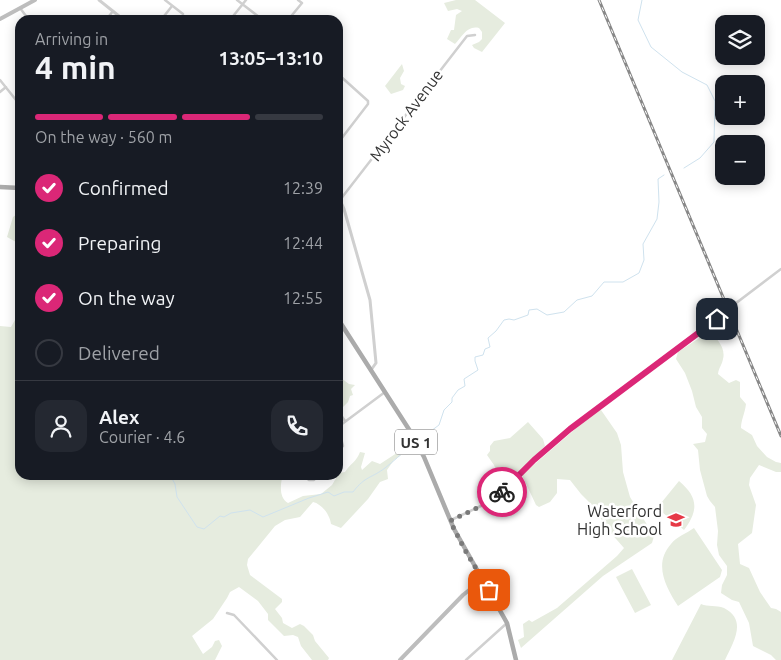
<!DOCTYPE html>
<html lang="en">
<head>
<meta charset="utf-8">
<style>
	:root { --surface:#171b24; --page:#242831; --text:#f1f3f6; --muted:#9ea1a6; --line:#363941; --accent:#db2777 }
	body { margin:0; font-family:Ubuntu,sans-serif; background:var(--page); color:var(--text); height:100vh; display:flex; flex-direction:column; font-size:19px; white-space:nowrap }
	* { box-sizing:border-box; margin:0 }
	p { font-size:16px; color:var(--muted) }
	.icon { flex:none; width:28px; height:28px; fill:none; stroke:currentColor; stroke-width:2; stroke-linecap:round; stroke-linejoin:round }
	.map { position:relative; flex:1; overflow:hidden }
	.sheet { position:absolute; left:15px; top:15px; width:328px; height:465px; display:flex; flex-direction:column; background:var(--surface); border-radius:15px; box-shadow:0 2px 12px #0003 }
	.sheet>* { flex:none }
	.tools { position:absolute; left:715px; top:15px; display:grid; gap:10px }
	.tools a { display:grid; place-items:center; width:50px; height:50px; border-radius:10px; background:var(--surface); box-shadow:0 2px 12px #0003; font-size:25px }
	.pin { position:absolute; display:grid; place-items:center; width:42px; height:42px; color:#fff; margin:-21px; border-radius:10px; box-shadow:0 2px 8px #0006 }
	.courier { position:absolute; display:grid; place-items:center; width:50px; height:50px; margin:-25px; border:4px solid #db2777; border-radius:50%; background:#fff; color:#222; box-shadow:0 1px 6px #0007 }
	.overview em { font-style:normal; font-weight:700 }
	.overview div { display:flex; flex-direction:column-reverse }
	.overview { display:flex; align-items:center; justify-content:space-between; height:85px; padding:0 20px }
	h1 { font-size:32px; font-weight:700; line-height:38px }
	.bar { display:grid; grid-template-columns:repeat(4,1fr); gap:8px 5px; align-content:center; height:60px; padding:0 20px }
	.bar i { height:6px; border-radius:4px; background:var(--line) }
	.bar .on { background:var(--accent) }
	.bar p { grid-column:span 4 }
	.line { display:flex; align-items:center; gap:12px; padding:0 20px; border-top:1px solid var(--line) }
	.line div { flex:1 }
	.round { display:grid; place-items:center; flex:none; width:52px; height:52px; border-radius:15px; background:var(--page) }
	ol { padding:0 20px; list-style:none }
	li { display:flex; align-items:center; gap:15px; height:55px }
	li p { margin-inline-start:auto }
	li .icon { padding:5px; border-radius:50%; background:var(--accent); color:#fff; stroke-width:4 }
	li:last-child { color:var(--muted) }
	li i { width:28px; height:28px; border:2px solid var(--line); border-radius:50% }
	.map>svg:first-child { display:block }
</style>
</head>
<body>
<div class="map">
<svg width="781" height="660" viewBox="0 0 781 660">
	<rect width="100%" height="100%" fill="#fff"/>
	<path fill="#e6ecdf" d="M 456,0 L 475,0 L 505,23 L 482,52 L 474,48 L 472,45 L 479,42 L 482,39 L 482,32 L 479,28 C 467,25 462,37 455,44 L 447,39 L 451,30 L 454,30 L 456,15 L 462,11 L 457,9 L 448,11 L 444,3 Z
		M 402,64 L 404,71 L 400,78 L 401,84 L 405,86 L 403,90 L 391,94 L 385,86 Z
		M 20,212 L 20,250 L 17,247 L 16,242 L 7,237 L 13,217 Z
		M 20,311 L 20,475 L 283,475 C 280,484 279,498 288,503 L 303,496 L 321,494 L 332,485 L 339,473 L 345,472 C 350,464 357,461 360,452 L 365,453 L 361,467 L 362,470 L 372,461 L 380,464 L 409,445 L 410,449 L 394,460 L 387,470 L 388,479 L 380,482 L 368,499 L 341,528 L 331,524 C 330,515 322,504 313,502 L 300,517 L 285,520 L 275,526 L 248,559 L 247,565 L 250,575 L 282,599 L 282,602 L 275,609 L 282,618 L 283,623 L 292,628 L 300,624 L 304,626 L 313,635 L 315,641 L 329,658 L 328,660 L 312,660 L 301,646 L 298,637 L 293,635 L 284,636 L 268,620 L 268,614 L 258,601 L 239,587 L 230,592 L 227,598 L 213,619 L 192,636 L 203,654 L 212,647 L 215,641 L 219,640 L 222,646 L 215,660 L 0,660 L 0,326 L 11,327 Z
		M 710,331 C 717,339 726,348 723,359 C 722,365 719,367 718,374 L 729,383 L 736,380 L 740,382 L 740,397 L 746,404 C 745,413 741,420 741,428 L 752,435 L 757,446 L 767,457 L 776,462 L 781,463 L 781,472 L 776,472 L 759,465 L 750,478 L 749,485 L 756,505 L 752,533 L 738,544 L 740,564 L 749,568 L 760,592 L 771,608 L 776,609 L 781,612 L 781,660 L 776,660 L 771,655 L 753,646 L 749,623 L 739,602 L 732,600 L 721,593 L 722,585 L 727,575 L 727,566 L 719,555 L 717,545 L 718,531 L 715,507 L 710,501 L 707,496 L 700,470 L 698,450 L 693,444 L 705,442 L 707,434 L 702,428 L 702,417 L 696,407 L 692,391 L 685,373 L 676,359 L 678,352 Z
		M 338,376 L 349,384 L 355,385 L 351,389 L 353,395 L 350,396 L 348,402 L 341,409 L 338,405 Z
		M 601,410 L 617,433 L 621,445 L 623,472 L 630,497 L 654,536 L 652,543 L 603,576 L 521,648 L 518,640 L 524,637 L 523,624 L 529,620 L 532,622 L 557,608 L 617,556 L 624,548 L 609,531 L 591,504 L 581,494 L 570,480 L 557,479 L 557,493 L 550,502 L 539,507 L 536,505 L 522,475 L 595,412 Z
		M 528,422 L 543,439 L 545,446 L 505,487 L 502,488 L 498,482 L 500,480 L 494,465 L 487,455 L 490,451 L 490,446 L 494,441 L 510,438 Z
		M 679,481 C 698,497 699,510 684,530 L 657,508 Z
		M 694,528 L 722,570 L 720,577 L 678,606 C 666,587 653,564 671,544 C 676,537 687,533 694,528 Z
		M 632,569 L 651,605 L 635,613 L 616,577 Z
		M 701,604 C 708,607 716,605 724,608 C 748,620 733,643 725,660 L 672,660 Z"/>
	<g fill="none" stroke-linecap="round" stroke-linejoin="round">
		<path stroke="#cfe2ee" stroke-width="1" d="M 642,0 L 638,20 L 651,47 L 682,72 L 707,85 L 715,101 L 714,142 L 700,158 L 684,168
			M 423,437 L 439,425 L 444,410 L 452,402 L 452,398 L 458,390 L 465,386 L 464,379 L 478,370 L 475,361 L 475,357 L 483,355 L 485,349 L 490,347 L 488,338 L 496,331 L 504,320 L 509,319 L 514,320 L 528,315 L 529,310 L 537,309 L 547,315 L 564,312 L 577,300 L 592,296 L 604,282 L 623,282 L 639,273 L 644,260 L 643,244 L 657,219 L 659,202 L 658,179 L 664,175
			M 170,475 L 175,484 L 177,497 L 197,527 L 204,529 L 220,516 L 224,517 L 231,513 L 250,510 L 263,517 L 309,498 L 328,492 L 334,496 L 344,492 L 353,492 C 365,476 372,478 385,468 C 394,461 401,454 410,447"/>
		<path stroke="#d0d0d0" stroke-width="2.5" d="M 165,0 L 183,14
			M 237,0 L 263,20
			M 20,8 L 29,20
			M 106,20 L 113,11
			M 161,20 L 172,6
			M 230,20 L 246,0
			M 288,20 L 302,3 L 298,0
			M 338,74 L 368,101 L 368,104 L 338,143
			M 0,80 L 20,105
			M 0,92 L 6,87
			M 340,200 L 467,36 L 475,35
			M 338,411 L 345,421
			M 338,427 L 385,392
			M 338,438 L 342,442 L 343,446 L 338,452
			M 302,475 L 309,480 L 314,480 L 318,475
			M 451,520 L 483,505 L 499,495 L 534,460 L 570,429 L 781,269
			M 227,613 L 234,615 L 277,660
			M 466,660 L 507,623"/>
		<path stroke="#d0d0d0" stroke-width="3" d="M 99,0 L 124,20
			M 338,196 L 344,209 L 370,300 L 376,363 L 371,370"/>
		<path stroke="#bdbdbd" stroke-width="4" d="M 0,19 L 35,0
			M 400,660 L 463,595 L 483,579"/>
		<path stroke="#ababab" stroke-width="4.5" d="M 0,187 L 20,188
			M 338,319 L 410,431 L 424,457 L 454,529 L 507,623 L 516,660"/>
		<g stroke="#888" stroke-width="3">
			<path id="rail" d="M 599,0 L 781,436"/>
		</g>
		<use href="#rail" stroke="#fff" stroke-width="1" stroke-dasharray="4" stroke-linecap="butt"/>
	</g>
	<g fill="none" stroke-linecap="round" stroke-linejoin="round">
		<path stroke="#7a7a7a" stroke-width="5" stroke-dasharray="0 9" d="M 489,590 L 465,550 L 450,521 L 483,505 L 502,492"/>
		<path stroke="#db2777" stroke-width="6" d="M 502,492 L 534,460 L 570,429 L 717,319"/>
	</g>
	<defs>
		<g id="school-bare" transform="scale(1.35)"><path d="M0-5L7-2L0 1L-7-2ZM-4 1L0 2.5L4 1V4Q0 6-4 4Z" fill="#e63946" stroke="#fff" stroke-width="2.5" paint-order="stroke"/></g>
	</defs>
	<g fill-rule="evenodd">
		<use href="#school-bare" x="676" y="520"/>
	</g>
	<g text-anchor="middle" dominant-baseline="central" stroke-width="5" stroke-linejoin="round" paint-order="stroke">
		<rect fill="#fff" stroke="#707070" stroke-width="1" x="395" y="429.5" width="42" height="25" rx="4"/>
		<g font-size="15" font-weight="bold" fill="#333">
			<text x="416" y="442">US 1</text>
		</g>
		<g font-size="16" fill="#333" stroke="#fff">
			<text transform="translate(406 115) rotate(-53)">Myrock Avenue</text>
		</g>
		<g font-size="16" fill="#333" stroke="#fff" text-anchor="end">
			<text x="662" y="511">Waterford<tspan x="662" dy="18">High School</tspan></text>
		</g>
	</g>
</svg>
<div class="tools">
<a><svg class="icon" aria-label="layers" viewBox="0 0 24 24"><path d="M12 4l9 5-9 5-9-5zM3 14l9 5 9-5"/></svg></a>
<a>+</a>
<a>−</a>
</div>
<div class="pin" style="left:489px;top:590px;background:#ea580c"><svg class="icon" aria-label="bag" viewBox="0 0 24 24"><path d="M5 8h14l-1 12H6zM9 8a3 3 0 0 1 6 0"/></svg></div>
<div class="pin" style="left:717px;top:319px;background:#1f2937"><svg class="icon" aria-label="home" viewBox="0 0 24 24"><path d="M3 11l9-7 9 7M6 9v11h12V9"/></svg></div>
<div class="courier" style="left:502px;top:492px"><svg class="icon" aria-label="bike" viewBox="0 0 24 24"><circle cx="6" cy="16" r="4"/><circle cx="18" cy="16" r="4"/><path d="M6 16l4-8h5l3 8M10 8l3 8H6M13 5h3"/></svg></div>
<section class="sheet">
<div class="overview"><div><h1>4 min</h1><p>Arriving in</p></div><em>13:05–13:10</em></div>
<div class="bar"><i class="on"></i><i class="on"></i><i class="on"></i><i></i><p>On the way · 560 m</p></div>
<ol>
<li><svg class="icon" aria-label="check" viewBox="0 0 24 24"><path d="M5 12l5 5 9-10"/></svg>Confirmed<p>12:39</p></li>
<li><svg class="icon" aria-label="check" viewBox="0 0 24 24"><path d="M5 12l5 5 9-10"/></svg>Preparing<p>12:44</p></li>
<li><svg class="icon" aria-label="check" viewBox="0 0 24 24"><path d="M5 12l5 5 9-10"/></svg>On the way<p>12:55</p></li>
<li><i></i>Delivered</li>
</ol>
<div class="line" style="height:90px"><a class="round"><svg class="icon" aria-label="person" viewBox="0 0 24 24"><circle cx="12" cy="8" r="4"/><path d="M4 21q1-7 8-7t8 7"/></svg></a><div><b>Alex</b><p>Courier · 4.6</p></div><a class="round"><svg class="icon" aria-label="phone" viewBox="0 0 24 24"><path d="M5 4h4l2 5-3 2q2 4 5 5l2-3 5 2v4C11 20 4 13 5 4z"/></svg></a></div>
</section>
</div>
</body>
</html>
